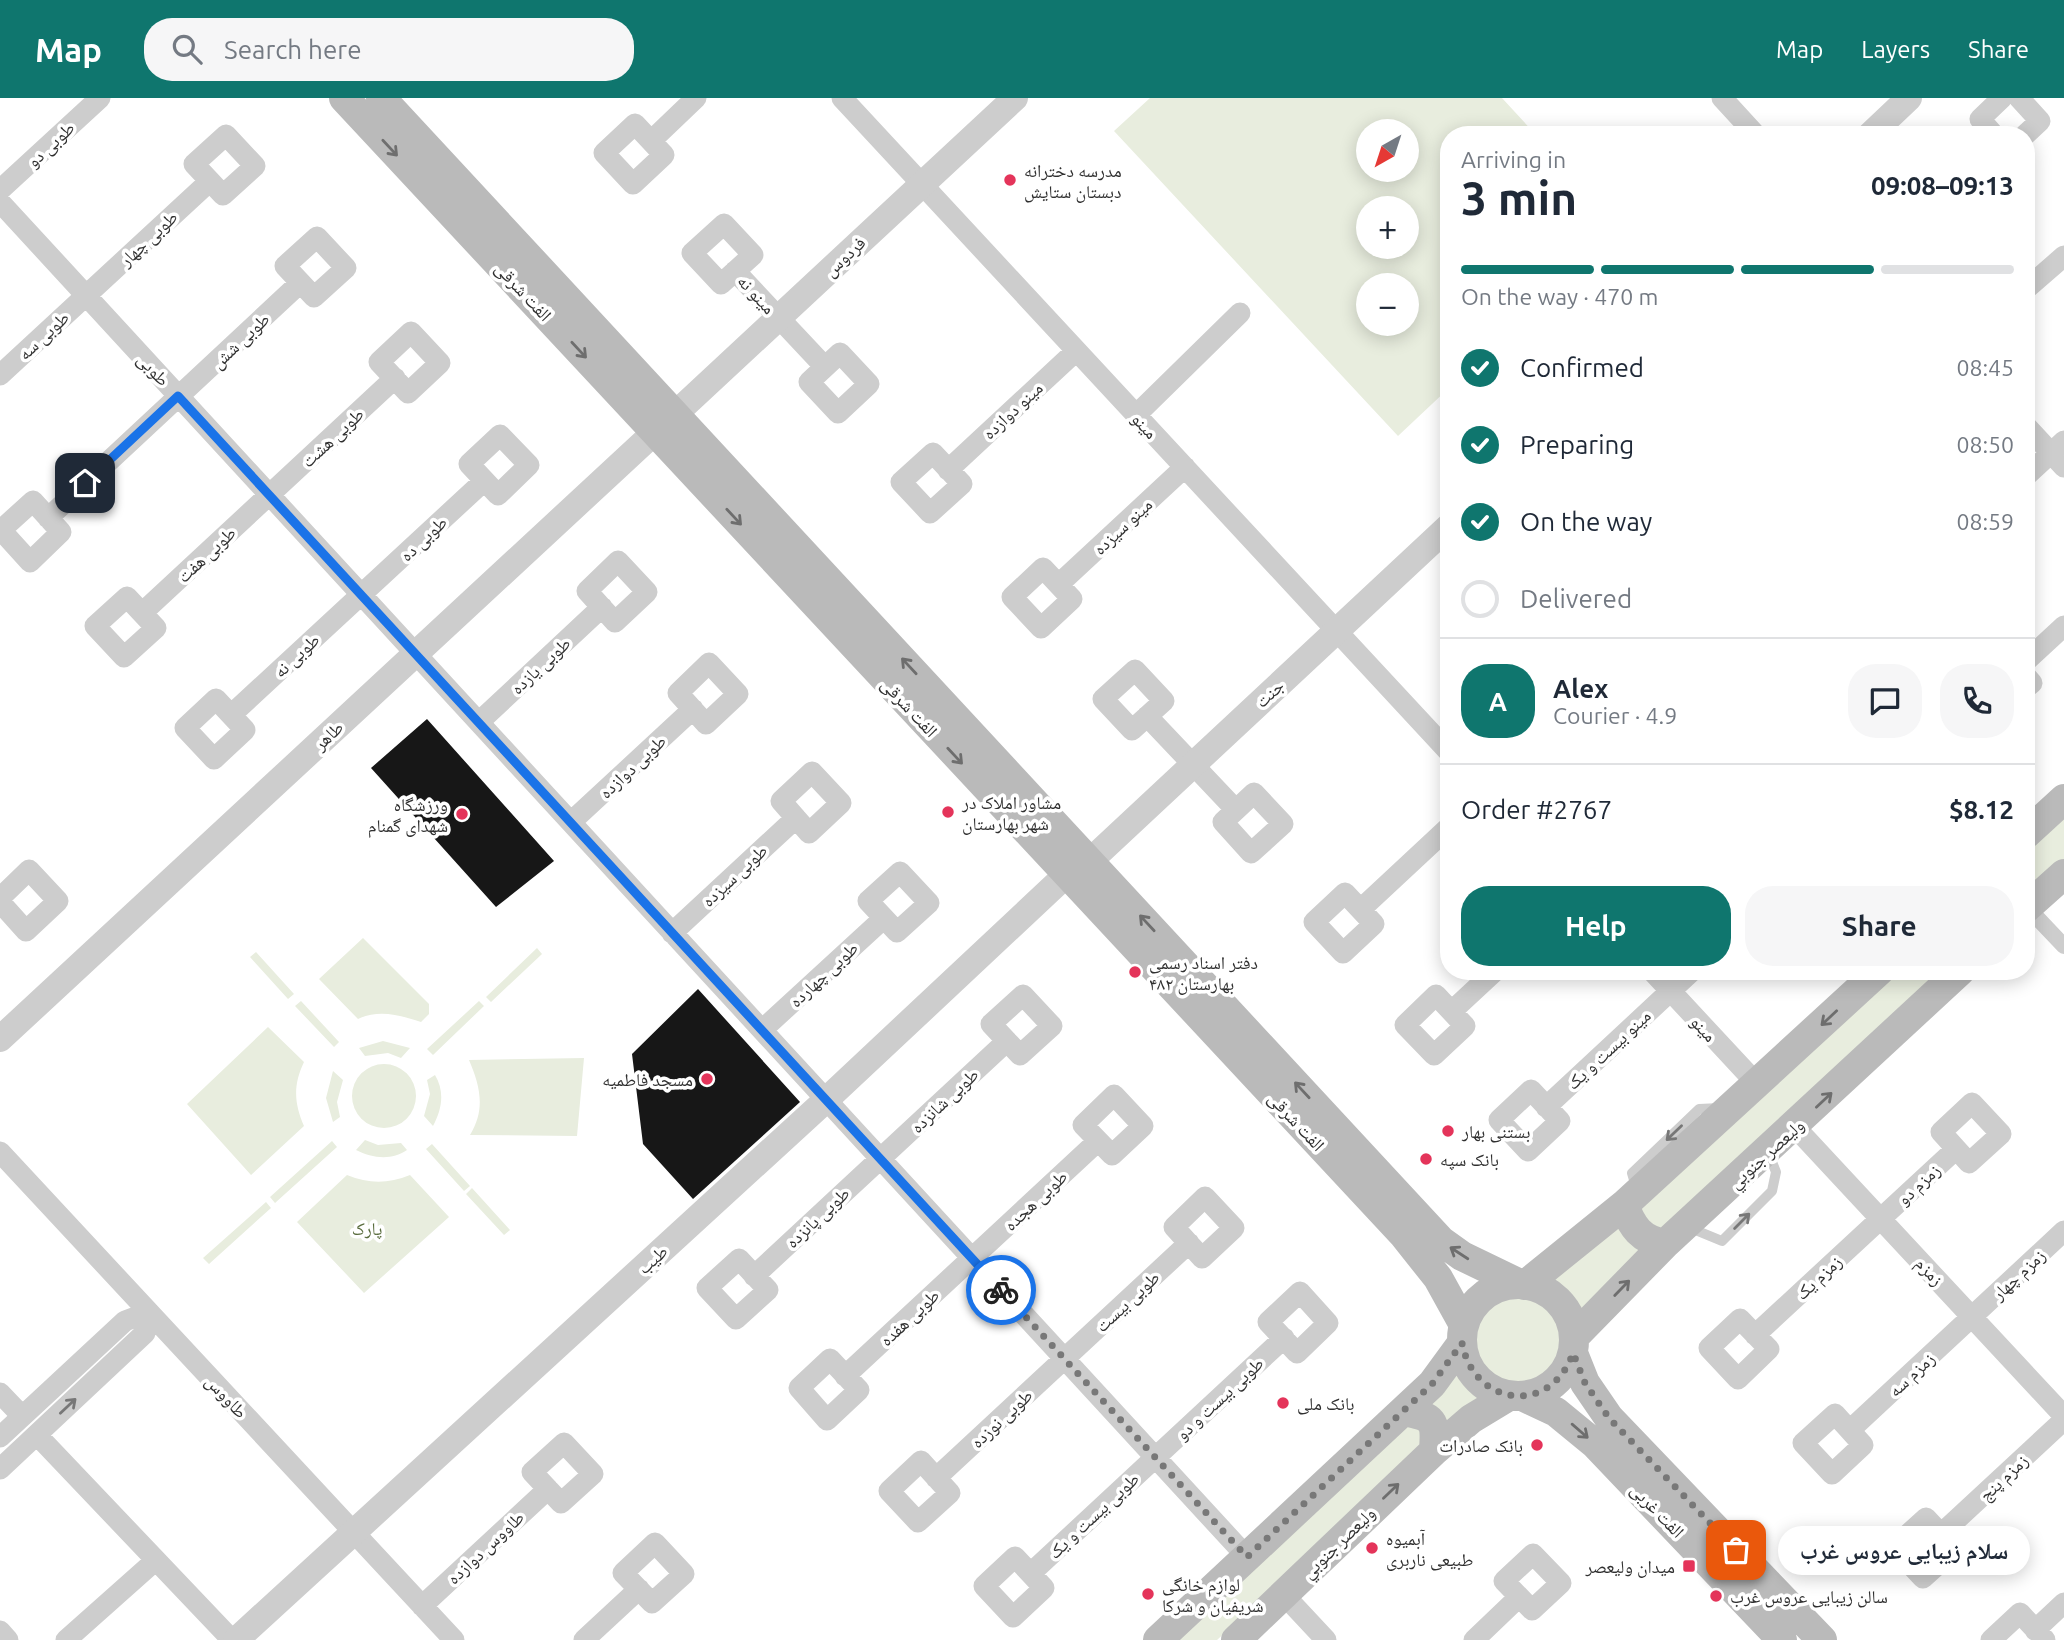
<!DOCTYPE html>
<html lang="en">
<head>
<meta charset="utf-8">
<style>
	:root { --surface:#fff; --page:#f6f6f7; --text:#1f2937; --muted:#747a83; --line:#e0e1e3; --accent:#0f766e }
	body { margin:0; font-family:Ubuntu,"Noto Naskh Arabic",sans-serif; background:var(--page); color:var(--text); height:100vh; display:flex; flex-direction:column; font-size:26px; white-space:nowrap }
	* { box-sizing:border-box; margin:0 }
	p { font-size:23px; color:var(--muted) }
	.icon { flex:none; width:38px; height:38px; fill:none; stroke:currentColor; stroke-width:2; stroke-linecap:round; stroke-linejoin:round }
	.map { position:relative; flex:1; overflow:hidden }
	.drawer { position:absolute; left:1440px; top:28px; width:595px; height:854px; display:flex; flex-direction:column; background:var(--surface); border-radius:28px; box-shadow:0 4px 18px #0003 }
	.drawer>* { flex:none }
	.needle { width:46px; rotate:219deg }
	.controls { position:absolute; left:1356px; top:21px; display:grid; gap:14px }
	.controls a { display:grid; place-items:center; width:63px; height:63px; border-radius:50%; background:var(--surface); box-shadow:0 4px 18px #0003; font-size:35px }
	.pin { position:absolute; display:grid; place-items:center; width:60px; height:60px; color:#fff; margin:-30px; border-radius:14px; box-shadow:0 4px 10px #0006 }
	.courier { position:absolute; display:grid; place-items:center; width:70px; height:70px; margin:-35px; border:5px solid #1a73e8; border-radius:50%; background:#fff; color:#222; box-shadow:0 2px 9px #0007 }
	.bubble { position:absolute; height:49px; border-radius:24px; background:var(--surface); box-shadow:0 4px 18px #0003; font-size:23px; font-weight:700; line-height:49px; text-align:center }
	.head em { font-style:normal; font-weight:700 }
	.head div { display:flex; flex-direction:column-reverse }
	.head { display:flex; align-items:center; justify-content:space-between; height:119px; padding:0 21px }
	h1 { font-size:46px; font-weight:700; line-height:52px }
	.bar { display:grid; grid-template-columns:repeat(4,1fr); gap:10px 7px; align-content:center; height:84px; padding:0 21px }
	.bar i { height:9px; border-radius:5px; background:var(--line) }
	.bar .active { background:var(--accent) }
	.bar p { grid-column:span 4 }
	.line { display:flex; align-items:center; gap:18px; padding:0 21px; border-top:2px solid var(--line) }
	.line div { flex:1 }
	.round { display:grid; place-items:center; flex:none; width:74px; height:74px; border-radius:28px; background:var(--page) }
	ol { padding:0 21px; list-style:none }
	li { display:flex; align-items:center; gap:21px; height:77px }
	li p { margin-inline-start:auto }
	li .icon { padding:7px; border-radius:50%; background:var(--accent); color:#fff; stroke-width:4 }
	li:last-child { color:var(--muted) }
	li i { width:38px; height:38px; border:4px solid var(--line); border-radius:50% }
	.action { display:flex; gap:14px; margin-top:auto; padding:14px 21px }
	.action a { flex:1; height:80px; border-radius:28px; background:var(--accent); color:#fff; font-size:28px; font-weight:700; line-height:80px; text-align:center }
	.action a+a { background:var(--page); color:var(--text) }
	header { display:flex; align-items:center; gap:42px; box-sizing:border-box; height:98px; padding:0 35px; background:var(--accent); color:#fff }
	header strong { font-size:33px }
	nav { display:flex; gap:38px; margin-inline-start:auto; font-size:24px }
	.search { width:490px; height:63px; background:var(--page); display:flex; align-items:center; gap:18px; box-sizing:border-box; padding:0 24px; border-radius:28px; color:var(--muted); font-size:26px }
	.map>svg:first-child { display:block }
</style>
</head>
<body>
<header>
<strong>Map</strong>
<div class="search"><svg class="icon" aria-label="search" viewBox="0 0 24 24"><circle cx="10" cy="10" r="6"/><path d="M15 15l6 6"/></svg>Search here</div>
<nav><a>Map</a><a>Layers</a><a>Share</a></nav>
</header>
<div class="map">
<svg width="2064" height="1542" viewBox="0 0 2064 1542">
	<rect width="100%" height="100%" fill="#fff"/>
	<path fill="#e8edde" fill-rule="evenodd" d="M 1150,0 L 1502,0 L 1536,37 L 1449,37 L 1449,290 L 1398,338 L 1114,33 ZM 1407,33 L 1407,72 L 1368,72 L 1368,33 ZM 1407,110 L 1407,149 L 1368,149 L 1368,110 ZM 1368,187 L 1407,187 L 1407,226 L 1368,226 Z
		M 2064,715 L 2064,764 L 2027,799 L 2027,750 Z
		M 363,840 L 429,906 L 429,916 L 421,924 C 399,917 379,911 358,921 L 319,881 Z
		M 537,850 L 542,856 L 491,904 L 486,899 Z
		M 256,854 L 294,896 L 288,901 L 250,859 Z
		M 1893,873 L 1946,873 L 1663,1134 L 1645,1123 L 1640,1107 Z
		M 301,903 L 339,944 L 334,949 L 295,908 Z
		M 479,903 L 484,908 L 433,957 L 427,951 Z
		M 268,929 L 304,964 C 293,987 294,1005 304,1028 L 251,1077 L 187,1006 Z
		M 383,943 L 410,950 L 401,960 L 388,955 L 365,958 L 359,950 Z
		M 584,960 L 577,1038 L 470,1037 C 486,1011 480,988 469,962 Z
		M352 998a32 32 0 1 1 64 0a32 32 0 1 1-64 0Z
		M 333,973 L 343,982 L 337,1004 L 340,1019 L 333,1024 L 326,1000 Z
		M 435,977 C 445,994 442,1011 433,1028 L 424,1018 L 430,996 L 427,982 Z
		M 365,1042 L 378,1047 L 401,1045 L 407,1052 C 391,1063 372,1060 356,1052 Z
		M 332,1043 L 337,1049 L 275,1105 L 270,1099 Z
		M 432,1046 L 470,1088 L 464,1093 L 426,1051 Z
		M 347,1077 C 369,1086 388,1086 410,1077 L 449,1119 L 364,1195 L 297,1124 Z
		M 472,1090 L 510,1132 L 504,1137 L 466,1096 Z
		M 266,1104 L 271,1110 L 209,1166 L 203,1160 Z
		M 1624,1120 L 1646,1148 L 1576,1218 L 1564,1197 L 1547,1188 Z
		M1472 1242a46 46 0 1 1 92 0a46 46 0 1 1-92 0Z
		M 1458,1271 L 1472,1293 L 1485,1301 L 1448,1329 L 1426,1307 Z
		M 1406,1327 L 1419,1328 L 1424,1348 L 1217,1542 L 1174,1542 Z"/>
	<path fill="#171717" d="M 427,621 L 554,763 L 496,809 L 371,670 Z
		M 698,891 L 800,1004 L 693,1101 L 643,1046 L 632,956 Z"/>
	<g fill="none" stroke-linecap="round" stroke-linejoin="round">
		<path stroke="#cdcdcd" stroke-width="10" d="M 1637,1092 L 1632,1075 L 1699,1011 L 1720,1010
			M 1688,1129 L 1722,1143 L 1772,1093 L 1776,1074 L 1768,1054"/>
		<path stroke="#cdcdcd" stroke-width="16" d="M 2027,809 L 2064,848"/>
		<path stroke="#cdcdcd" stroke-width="21" d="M 842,0 L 1449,654
			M 1722,0 L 1756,37
			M 2019,0 L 2040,23 L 2025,37
			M 635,26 L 664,57 L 633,86 L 604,55 Z
			M 226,37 L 255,68 L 223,97 L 194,66 Z
			M 1994,37 L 1980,21 L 2002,0
			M 651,43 L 696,0
			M 0,92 L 100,0
			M 0,104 L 1247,1459
			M 724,126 L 753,157 L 721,186 L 692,155 Z
			M 317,139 L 346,170 L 314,199 L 285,168 Z
			M 735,173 L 825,269
			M 2026,191 L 2064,158
			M 411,234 L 440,265 L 408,295 L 379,264 Z
			M 840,255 L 869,286 L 838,315 L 809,284 Z
			M 0,277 L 210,83
			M 1136,317 L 1240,215
			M 2026,328 L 2064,369
			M 500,337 L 529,367 L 498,397 L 469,366 Z
			M 933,355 L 962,386 L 930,415 L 901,384 Z
			M 948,372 L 1076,253
			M 2026,378 L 2064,343
			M 33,403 L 61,434 L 30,464 L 1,432 Z
			M 48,420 L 300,185
			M 618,463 L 647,494 L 615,524 L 587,493 Z
			M 1043,470 L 1072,501 L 1041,530 L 1012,499 Z
			M 1059,486 L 1185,369
			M 127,499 L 156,530 L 124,559 L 95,528 Z
			M 142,515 L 395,280
			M 2026,563 L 2064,528
			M 709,565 L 738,596 L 706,626 L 678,595 Z
			M 1135,572 L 1164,603 L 1132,632 L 1103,601 Z
			M 2026,578 L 2032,585 L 2026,590
			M 216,601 L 245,632 L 214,661 L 185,630 Z
			M 231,617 L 484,383
			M 1147,618 L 1236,712
			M 479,624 L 602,509
			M 812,674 L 841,705 L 809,735 L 781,703 Z
			M 1254,695 L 1283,726 L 1251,755 L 1223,724 Z
			M 571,724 L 693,611
			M 900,774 L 929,805 L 897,834 L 868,803 Z
			M 1345,795 L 1374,826 L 1343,855 L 1314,824 Z
			M 0,800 L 29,772 L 58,803 L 26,833 L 0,804
			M 1361,811 L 1449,729
			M 672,835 L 796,720
			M 1652,873 L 1757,986
			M 1023,897 L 1052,928 L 1020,957 L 991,926 Z
			M 1436,897 L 1465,928 L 1434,957 L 1405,927 Z
			M 1452,913 L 1495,873
			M 762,932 L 884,820
			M 1531,992 L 1560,1023 L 1528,1053 L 1499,1022 Z
			M 1114,997 L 1143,1028 L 1112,1057 L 1083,1027 Z
			M 1972,1005 L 2001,1036 L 1969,1065 L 1941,1034 Z
			M 1546,1009 L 1692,873
			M 1795,1029 L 2064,1318
			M 0,1054 L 454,1542
			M 1205,1099 L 1234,1130 L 1202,1160 L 1174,1129 Z
			M 739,1161 L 768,1192 L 736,1221 L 707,1190 Z
			M 754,1178 L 1007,943
			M 1300,1194 L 1328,1225 L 1297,1255 L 1268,1224 Z
			M 1740,1221 L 1769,1251 L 1738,1281 L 1709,1250 Z
			M 1755,1237 L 1956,1051
			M 830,1261 L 859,1292 L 827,1322 L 799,1290 Z
			M 845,1278 L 1098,1043
			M 0,1295 L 22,1318
			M 1835,1316 L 1863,1347 L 1832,1376 L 1803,1345 Z
			M 1850,1332 L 2064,1133
			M 37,1337 L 232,1542
			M 0,1339 L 125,1223 L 149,1214
			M 564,1345 L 593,1376 L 561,1405 L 532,1374 Z
			M 921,1363 L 950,1395 L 918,1424 L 889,1393 Z
			M 0,1371 L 145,1235 L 149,1214
			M 936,1380 L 1189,1145
			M 1926,1420 L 1955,1451 L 1923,1480 L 1894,1449 Z
			M 1941,1436 L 2064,1322
			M 655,1445 L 684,1476 L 652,1505 L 623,1475 Z
			M 1533,1456 L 1561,1485 L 1532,1512 L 1504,1483 Z
			M 1015,1459 L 1044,1490 L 1013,1519 L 984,1488 Z
			M 1031,1475 L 1284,1240
			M 1284,1497 L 1326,1542
			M 422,1508 L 548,1391
			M 2035,1532 L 2064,1505
			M 0,1533 L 8,1542
			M 66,1542 L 156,1462
			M 584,1542 L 639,1491
			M 1474,1542 L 1519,1499
			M 1991,1542 L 2020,1515 L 2045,1542"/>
		<path stroke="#cdcdcd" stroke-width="26" d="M 1870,37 L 1909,0
			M 674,317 L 1015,0
			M 1090,763 L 1449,428
			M 0,941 L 656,333
			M 236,1542 L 826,1002 L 1066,777"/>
		<path stroke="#bababa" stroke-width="30" d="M 344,0 L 1403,1136 L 1438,1180 L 1464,1227
			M 381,0 L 1441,1143 L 1462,1158 L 1520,1186
			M 2026,736 L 2064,701
			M 2026,810 L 2064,776
			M 1624,1107 C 1632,1129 1641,1142 1665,1146
			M1462 1242a56 56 0 1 1 112 0a56 56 0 1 1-112 0Z
			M 1525,1187 L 1624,1107 L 1879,873
			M 1574,1239 L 1665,1146 L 1960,873
			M 1573,1255 L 1585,1285 L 1609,1320 L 1822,1542
			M 1522,1298 L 1556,1314 L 1595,1346 L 1782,1542
			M 1403,1313 C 1434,1319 1436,1322 1434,1353
			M 1158,1542 L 1432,1286 L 1462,1245
			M 1236,1542 L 1434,1353 L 1471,1321 L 1509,1298"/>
	</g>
	<defs><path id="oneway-shaft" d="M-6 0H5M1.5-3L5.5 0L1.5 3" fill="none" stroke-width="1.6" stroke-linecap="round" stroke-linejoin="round" transform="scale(1.75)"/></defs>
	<g stroke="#6e6e6e">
		<use href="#oneway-shaft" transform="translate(390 50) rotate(47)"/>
		<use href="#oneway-shaft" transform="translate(579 252) rotate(47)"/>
		<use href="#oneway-shaft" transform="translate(734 419) rotate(47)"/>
		<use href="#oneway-shaft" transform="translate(909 568) rotate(-133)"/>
		<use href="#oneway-shaft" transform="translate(955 658) rotate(47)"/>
		<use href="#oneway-shaft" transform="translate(1147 825) rotate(-133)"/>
		<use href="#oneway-shaft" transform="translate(1829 920) rotate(137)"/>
		<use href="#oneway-shaft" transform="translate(1302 992) rotate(-133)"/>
		<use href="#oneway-shaft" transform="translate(1824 1002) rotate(-43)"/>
		<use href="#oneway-shaft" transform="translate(1459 1155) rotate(-147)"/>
		<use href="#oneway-shaft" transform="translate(1622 1190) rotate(-46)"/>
		<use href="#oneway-shaft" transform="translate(1580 1333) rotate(41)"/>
		<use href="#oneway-shaft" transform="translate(1391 1393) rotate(-44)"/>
	</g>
	<g stroke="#777">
		<use href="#oneway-shaft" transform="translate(1674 1035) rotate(136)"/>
		<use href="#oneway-shaft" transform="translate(1742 1123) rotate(-45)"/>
		<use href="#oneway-shaft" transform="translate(68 1308) rotate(-43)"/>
	</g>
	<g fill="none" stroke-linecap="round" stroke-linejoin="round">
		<path stroke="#787878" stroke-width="7" stroke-dasharray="0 12.6" d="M 1001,1192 L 1247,1459 L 1432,1286 L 1462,1245 C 1474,1309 1551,1318 1573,1255 L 1585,1285 L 1609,1320 L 1736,1452"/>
		<path stroke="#1a73e8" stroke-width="9" d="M 85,385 L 178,298 L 1001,1192"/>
	</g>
	<g fill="#e4345a" stroke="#fff" stroke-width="2.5">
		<circle cx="1010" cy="82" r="7"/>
		<circle cx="948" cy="714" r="7"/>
		<circle cx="462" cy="716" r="7"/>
		<circle cx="1135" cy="874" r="7"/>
		<circle cx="707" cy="981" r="7"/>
		<circle cx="1448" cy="1033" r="7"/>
		<circle cx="1426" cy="1061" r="7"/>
		<circle cx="1283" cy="1305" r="7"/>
		<circle cx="1537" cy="1347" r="7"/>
		<circle cx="1372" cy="1450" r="7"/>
		<rect x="1682" y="1461" width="14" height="14" rx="3.5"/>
		<circle cx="1148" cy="1496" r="7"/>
		<circle cx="1716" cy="1498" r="7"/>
	</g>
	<g text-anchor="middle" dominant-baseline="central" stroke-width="7" stroke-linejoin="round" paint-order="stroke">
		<g font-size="18" fill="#303030" stroke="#fff">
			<text transform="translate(50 46) rotate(-43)">طوبی دو</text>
			<text transform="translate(148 140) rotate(-43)">طوبی چهار</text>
			<text transform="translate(844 158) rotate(-43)">فردوس</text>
			<text transform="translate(524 193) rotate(47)">الفت شرقی</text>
			<text transform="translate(757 196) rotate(47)">مینو نه</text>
			<text transform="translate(43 237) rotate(-43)">طوبی سه</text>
			<text transform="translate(240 242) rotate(-43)">طوبی شش</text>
			<text transform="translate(154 271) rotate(47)">طوبی</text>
			<text transform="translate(1012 312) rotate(-43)">مینو دوازده</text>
			<text transform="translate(1145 327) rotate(47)">مینو</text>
			<text transform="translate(332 339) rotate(-43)">طوبی هشت</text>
			<text transform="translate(1122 428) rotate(-43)">مینو سیزده</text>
			<text transform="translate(423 440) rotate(-43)">طوبی ده</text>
			<text transform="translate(206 456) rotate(-43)">طوبی هفت</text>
			<text transform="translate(296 557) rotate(-43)">طوبی نه</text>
			<text transform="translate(540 567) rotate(-43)">طوبی یازده</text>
			<text transform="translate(1269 595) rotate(-43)">جنت</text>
			<text transform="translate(910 609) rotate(47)">الفت شرقی</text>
			<text transform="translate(328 637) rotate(-43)">طاهر</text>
			<text transform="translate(632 668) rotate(-43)">طوبی دوازده</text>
			<text transform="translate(734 777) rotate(-43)">طوبی سیزده</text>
			<text transform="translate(823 876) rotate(-43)">طوبی چهارده</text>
			<text transform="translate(1704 930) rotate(47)">مینو</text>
			<text transform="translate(1608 951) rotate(-43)">مینو بیست و یک</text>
			<text transform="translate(944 1002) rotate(-43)">طوبی شانزده</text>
			<text transform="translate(1297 1023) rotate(47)">الفت شرقی</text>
			<text transform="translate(1766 1055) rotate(-42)">وليعصر جنوبي</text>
			<text transform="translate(1918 1086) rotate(-43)">زمزم دو</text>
			<text transform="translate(1035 1102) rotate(-43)">طوبی هجده</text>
			<text transform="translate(817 1119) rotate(-43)">طوبی پانزده</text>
			<text transform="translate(652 1161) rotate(-42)">طیب</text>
			<text transform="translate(1930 1173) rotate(47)">زمزم</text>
			<text transform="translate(2018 1176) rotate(-43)">زمزم چهار</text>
			<text transform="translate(1818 1179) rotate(-43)">زمزم یک</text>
			<text transform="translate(1127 1203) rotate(-43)">طوبی بیست</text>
			<text transform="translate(909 1219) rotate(-43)">طوبی هفده</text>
			<text transform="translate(1911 1276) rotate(-43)">زمزم سه</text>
			<text transform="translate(227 1298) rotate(47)">طاووس</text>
			<text transform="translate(1219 1300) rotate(-43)">طوبی بیست و دو</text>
			<text transform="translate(1001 1320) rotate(-43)">طوبی نوزده</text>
			<text transform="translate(2003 1379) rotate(-43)">زمزم پنج</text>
			<text transform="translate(1658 1412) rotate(46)">الفت غربی</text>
			<text transform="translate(1093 1417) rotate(-43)">طوبی بیست و یک</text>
			<text transform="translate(1338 1444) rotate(-44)">وليعصر جنوبي</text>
			<text transform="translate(485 1449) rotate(-43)">طاووس دوازده</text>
		</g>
		<g font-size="18" fill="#303030" stroke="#fff" text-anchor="start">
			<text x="1024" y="72">مدرسه دخترانه<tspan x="1024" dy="21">دبستان ستایش</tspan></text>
			<text x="962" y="704">مشاور املاک در<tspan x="962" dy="21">شهر بهارستان</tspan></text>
			<text x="448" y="706" text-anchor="end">ورزشگاه<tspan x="448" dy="21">شهدای گمنام</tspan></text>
			<text x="1149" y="864">دفتر اسناد رسمی<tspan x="1149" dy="21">۴۸۲ بهارستان</tspan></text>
			<text x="693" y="981" text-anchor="end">مسجد فاطمیه</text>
			<text x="1462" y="1033">بستنی بهار</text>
			<text x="1440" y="1061">بانک سپه</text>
			<text x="1297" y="1305">بانک ملی</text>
			<text x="1523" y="1347" text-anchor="end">بانک صادرات</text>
			<text x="1386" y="1440">آبمیوه<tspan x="1386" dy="21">طبیعی ناربری</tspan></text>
			<text x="1675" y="1468" text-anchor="end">میدان ولیعصر</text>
			<text x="1162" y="1486">لوازم خانگی<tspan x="1162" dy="21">شریفیان و شرکا</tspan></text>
			<text x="1730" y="1498">سالن زیبایی عروس غرب</text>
		</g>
		<g font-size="18" fill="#596c3d" stroke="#fff">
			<text x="367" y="1130">پارک</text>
		</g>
	</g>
</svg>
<div class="controls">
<a><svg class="needle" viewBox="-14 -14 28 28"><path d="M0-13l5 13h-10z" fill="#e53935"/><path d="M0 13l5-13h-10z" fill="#747a83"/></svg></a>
<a>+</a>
<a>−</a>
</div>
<div class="pin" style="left:1736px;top:1452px;background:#ea580c"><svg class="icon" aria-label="bag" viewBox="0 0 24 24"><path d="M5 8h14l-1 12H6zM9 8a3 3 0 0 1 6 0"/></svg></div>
<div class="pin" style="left:85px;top:385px;background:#1f2937"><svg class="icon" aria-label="home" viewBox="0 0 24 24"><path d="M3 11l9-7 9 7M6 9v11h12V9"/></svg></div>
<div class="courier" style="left:1001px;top:1192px"><svg class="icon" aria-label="bike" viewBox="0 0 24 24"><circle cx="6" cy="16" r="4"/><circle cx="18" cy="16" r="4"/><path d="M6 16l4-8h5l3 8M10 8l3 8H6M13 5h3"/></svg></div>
<div class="bubble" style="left:1778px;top:1428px;width:252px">سلام زیبایی عروس غرب</div>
<section class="drawer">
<div class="head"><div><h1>3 min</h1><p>Arriving in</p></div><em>09:08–09:13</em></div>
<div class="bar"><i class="active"></i><i class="active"></i><i class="active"></i><i></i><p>On the way · 470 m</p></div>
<ol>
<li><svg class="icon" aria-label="check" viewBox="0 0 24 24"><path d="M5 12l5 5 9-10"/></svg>Confirmed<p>08:45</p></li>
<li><svg class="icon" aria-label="check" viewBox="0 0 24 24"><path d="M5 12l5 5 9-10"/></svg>Preparing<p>08:50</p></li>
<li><svg class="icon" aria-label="check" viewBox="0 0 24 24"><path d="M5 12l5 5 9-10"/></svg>On the way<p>08:59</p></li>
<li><i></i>Delivered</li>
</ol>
<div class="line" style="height:126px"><b class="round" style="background:var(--accent);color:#fff">A</b><div><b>Alex</b><p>Courier · 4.9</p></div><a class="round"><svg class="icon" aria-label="chat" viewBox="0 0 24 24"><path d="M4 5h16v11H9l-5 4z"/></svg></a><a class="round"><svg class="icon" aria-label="phone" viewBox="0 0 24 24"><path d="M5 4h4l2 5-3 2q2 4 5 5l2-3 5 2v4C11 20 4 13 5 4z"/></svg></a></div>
<div class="line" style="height:91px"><div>Order #2767</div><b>$8.12</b></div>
<div class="action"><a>Help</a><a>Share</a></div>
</section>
</div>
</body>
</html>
